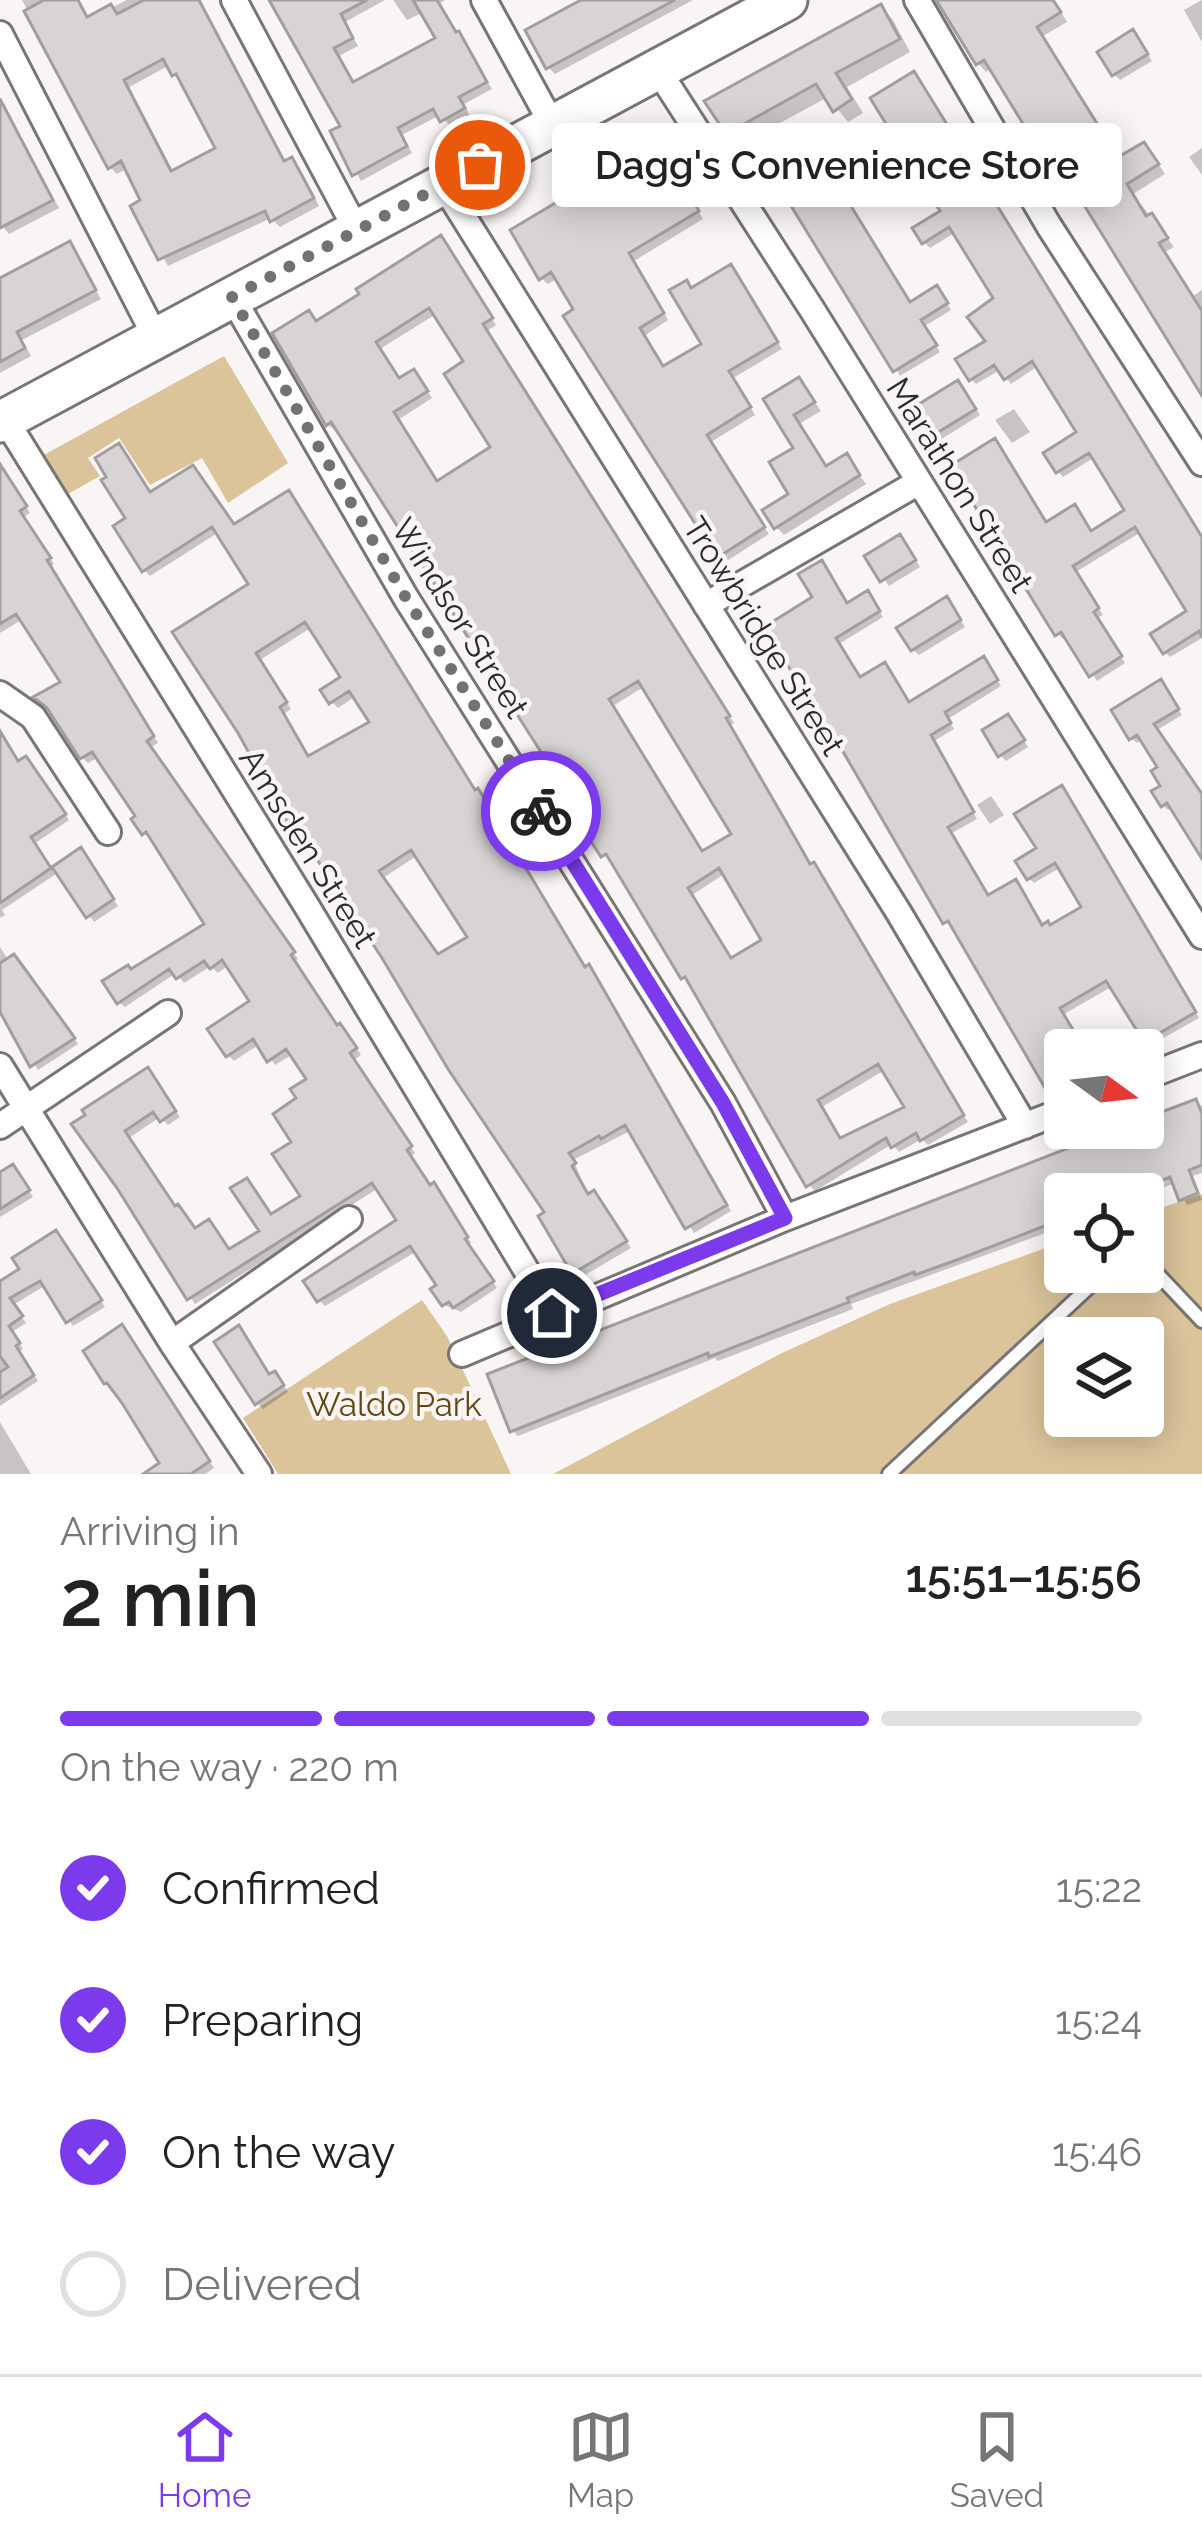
<!DOCTYPE html>
<html lang="en">
<head>
<meta charset="utf-8">
<style>
	:root { --surface:#fff; --page:#f2f2f2; --text:#222; --muted:#767676; --line:#e0e0e0; --accent:#7c3aed }
	body { margin:0; font-family:Raleway,sans-serif; background:var(--page); color:var(--text); height:100vh; display:flex; flex-direction:column; font-size:45px; white-space:nowrap }
	* { box-sizing:border-box; margin:0 }
	p { font-size:39px; color:var(--muted) }
	.icon { flex:none; width:66px; height:66px; fill:none; stroke:currentColor; stroke-width:2; stroke-linecap:round; stroke-linejoin:round }
	.map { position:relative; height:1474px; overflow:hidden }
	.side { display:flex; flex-direction:column; background:var(--surface); flex:1 }
	.side>* { flex:none }
	.needle { width:78px; rotate:105deg }
	.tools { position:absolute; left:1044px; top:1029px; display:grid; gap:24px }
	.tools a { display:grid; place-items:center; width:120px; height:120px; border-radius:12px; background:var(--surface); box-shadow:0 6px 30px #0003; font-size:60px }
	.pin { position:absolute; display:grid; place-items:center; width:102px; height:102px; color:#fff; margin:-51px; border:6px solid #fff; border-radius:50%; box-shadow:0 3px 12px #0007 }
	.courier { position:absolute; display:grid; place-items:center; width:120px; height:120px; margin:-60px; border:9px solid #7c3aed; border-radius:50%; background:#fff; color:#222; box-shadow:0 3px 15px #0007 }
	.bubble { position:absolute; height:84px; border-radius:12px; background:var(--surface); box-shadow:0 6px 30px #0003; font-size:39px; font-weight:600; line-height:84px; text-align:center }
	.head em { font-style:normal; font-weight:600 }
	.head div { display:flex; flex-direction:column-reverse }
	.head { display:flex; align-items:center; justify-content:space-between; height:204px; padding:0 60px }
	h1 { font-size:78px; font-weight:600; line-height:90px }
	.bar { display:grid; grid-template-columns:repeat(4,1fr); gap:18px 12px; align-content:center; height:144px; padding:0 60px }
	.bar i { height:15px; border-radius:9px; background:var(--line) }
	.bar .current { background:var(--accent) }
	.bar p { grid-column:span 4 }
	ol { padding:0 60px; list-style:none }
	li { display:flex; align-items:center; gap:36px; height:132px }
	li p { margin-inline-start:auto }
	li .icon { padding:12px; border-radius:50%; background:var(--accent); color:#fff; stroke-width:4 }
	li:last-child { color:var(--muted) }
	li i { width:66px; height:66px; border:6px solid var(--line); border-radius:50% }
	.dock { display:flex; justify-content:space-around; align-items:center; height:168px; border-top:3px solid var(--line); background:var(--surface); font-size:33px; color:var(--muted) }
	.dock a { display:grid; justify-items:center; gap:6px }
	.dock .current { color:var(--accent) }
	.map>svg:first-child { display:block }
</style>
</head>
<body>
<div class="map">
<svg width="1202" height="1474" viewBox="0 0 1202 1474">
	<rect width="100%" height="100%" fill="#f9f5f4"/>
	<path fill="#dbc49a" fill-rule="evenodd" d="M 224,356 L 288,463 L 228,503 L 202,458 L 150,485 L 119,438 L 88,458 L 100,476 L 68,494 L 42,456 Z
		M 1202,1194 L 1202,1474 L 553,1474 L 782,1353 L 890,1304 L 1065,1241 L 1065,1272 L 1143,1272 L 1143,1214 ZM 1065,1338 L 1143,1338 L 1143,1416 L 1065,1416 Z
		M 422,1300 L 447,1336 L 511,1474 L 278,1474 L 243,1418 Z"/>
	<path fill="#0003" fill-rule="evenodd" d="M 22,0 L 79,0 L 89,19 L 127,0 L 200,0 L 286,163 L 292,160 L 299,167 L 319,206 L 280,227 L 271,218 L 168,266 L 134,207 L 144,201 L 128,168 L 117,174 L 110,167 ZM 170,65 L 219,149 L 174,173 L 129,87 Z
		M 273,0 L 385,0 L 345,22 L 358,46 L 339,56 L 355,85 L 440,39 L 424,12 L 407,20 L 393,0 L 445,0 L 439,4 L 492,89 L 464,104 L 470,116 L 450,126 L 440,115 L 402,135 L 412,153 L 361,181 L 334,133 L 344,127 Z
		M 588,0 L 693,0 L 555,74 L 548,67 Z
		M 939,0 L 1054,0 L 1067,22 L 1043,36 L 1122,159 L 1152,154 L 1165,174 L 1133,194 L 1174,247 L 1165,252 L 1193,296 L 1202,290 L 1202,391 L 1079,192 L 1074,196 L 1065,188 L 992,68 L 986,72 L 978,63 Z
		M 1202,0 L 1202,42 L 1184,10 Z
		M 881,8 L 893,20 L 910,52 L 847,87 L 863,113 L 848,122 L 828,97 L 741,144 L 728,132 Z
		M 1138,39 L 1152,61 L 1120,80 L 1114,74 Z
		M 0,97 L 59,208 L 9,234 L 0,223 Z
		M 1202,148 L 1202,175 L 1189,157 Z
		M 820,149 L 833,172 L 862,163 L 869,175 L 842,192 L 911,305 L 942,295 L 951,310 L 925,326 L 940,352 L 900,376 L 776,153 L 781,158 Z
		M 674,169 L 703,219 L 634,261 L 668,320 L 644,336 L 664,368 L 705,345 L 731,268 L 782,349 L 733,378 L 755,415 L 711,442 L 769,534 L 725,562 L 558,278 L 548,284 L 541,278 L 582,191 L 594,206 Z
		M 944,212 L 1202,538 L 1202,638 L 1170,657 L 1165,652 L 1191,612 L 1141,532 L 1076,572 L 1103,615 L 1097,618 L 1125,663 L 1097,681 L 1068,636 L 1063,639 L 1058,634 L 1047,525 L 1092,534 L 1128,511 L 1095,457 L 1063,477 L 1058,471 L 1080,433 L 1038,366 L 1011,384 L 1000,370 L 976,384 L 971,379 L 989,342 L 997,299 L 956,232 L 930,248 L 924,242 Z
		M 69,245 L 101,299 L 22,340 L 31,356 L 0,373 L 0,280 Z
		M 446,245 L 496,325 L 487,331 L 734,723 L 730,725 L 812,867 L 819,872 L 968,1122 L 928,1145 L 922,1139 L 899,1152 L 892,1144 L 815,1191 L 809,1185 L 686,979 L 699,972 L 612,859 L 603,855 L 592,827 L 338,427 L 334,430 L 328,424 L 317,324 ZM 436,314 L 467,362 L 494,448 L 439,484 L 398,420 L 432,398 L 420,379 L 400,381 L 380,349 ZM 645,686 L 735,836 L 703,854 L 613,706 ZM 726,873 L 765,941 L 733,961 L 692,895 ZM 885,1070 L 908,1109 L 842,1141 L 822,1107 Z
		M 799,380 L 821,411 L 799,424 L 827,469 L 846,457 L 866,484 L 784,535 L 776,527 L 792,494 L 797,448 L 767,400 Z
		M 964,390 L 980,415 L 940,440 L 934,434 Z
		M 1014,409 L 1030,432 L 1012,443 L 995,420 Z
		M 0,478 L 10,481 L 30,513 L 24,517 L 54,564 L 50,567 L 158,743 L 151,747 L 298,959 L 294,962 L 338,1028 L 346,1032 L 361,1055 L 354,1060 L 415,1153 L 410,1157 L 431,1188 L 440,1192 L 471,1243 L 468,1246 L 497,1288 L 461,1312 L 444,1305 L 440,1286 L 417,1251 L 325,1306 L 319,1300 L 400,1221 L 377,1189 L 195,1304 L 75,1125 L 153,1077 L 180,1117 L 168,1125 L 160,1117 L 129,1138 L 176,1209 L 196,1231 L 230,1252 L 263,1232 L 272,1217 L 304,1197 L 296,1142 L 300,1099 L 310,1080 L 293,1054 L 275,1065 L 260,1044 L 234,1061 L 228,1055 L 253,1002 L 229,965 L 218,973 L 211,966 L 184,983 L 176,973 L 125,1007 L 119,1002 L 131,972 L 208,925 L 153,837 L 150,839 L 144,833 L 139,817 L 99,757 L 88,763 L 82,757 L 64,683 L 23,619 L 0,633 Z
		M 151,495 L 235,527 L 484,798 L 586,969 L 594,974 L 731,1211 L 694,1233 L 632,1130 L 573,1160 L 589,1196 L 599,1200 L 631,1248 L 580,1278 L 574,1272 L 548,1213 L 385,956 L 290,820 L 241,732 L 252,585 L 219,532 L 150,576 L 144,570 ZM 312,627 L 344,678 L 324,691 L 332,702 L 338,708 L 356,696 L 373,723 L 310,759 L 284,714 L 291,709 L 260,660 ZM 418,855 L 472,938 L 439,957 L 383,878 Z
		M 905,543 L 920,567 L 889,586 L 868,557 Z
		M 872,599 L 883,617 L 839,644 L 862,680 L 910,704 L 988,665 L 1001,686 L 948,719 L 954,729 L 934,741 L 977,819 L 952,833 L 989,898 L 1043,928 L 1050,928 L 1085,908 L 1061,867 L 1034,883 L 1029,878 L 1066,794 L 1199,1018 L 1151,1045 L 1113,986 L 1064,1014 L 1084,1050 L 1065,1050 L 1065,1085 L 1053,1092 L 1047,1086 L 844,748 L 837,752 L 832,747 L 823,717 L 768,628 Z
		M 952,606 L 965,627 L 919,655 L 913,650 Z
		M 1166,689 L 1182,715 L 1157,730 L 1202,794 L 1202,855 L 1173,807 L 1168,810 L 1163,805 L 1161,768 L 1143,739 L 1137,743 L 1131,738 Z
		M 1014,724 L 1028,747 L 1006,761 L 1000,755 Z
		M 0,747 L 19,764 L 31,765 L 69,820 L 34,844 L 52,870 L 81,851 L 118,906 L 94,922 L 59,872 L 2,910 L 5,915 L 0,918 Z
		M 991,796 L 1004,815 L 990,824 L 977,805 Z
		M 0,947 L 9,961 L 20,963 L 78,1044 L 38,1070 L 0,1007 Z
		M 1195,1102 L 1202,1106 L 1202,1173 L 1193,1176 L 1202,1200 L 1187,1205 L 1175,1183 L 1143,1196 L 1065,1194 L 1065,1226 L 851,1304 L 853,1309 L 718,1361 L 715,1358 L 518,1436 L 512,1430 L 1129,1128 L 1143,1128 L 1143,1122 Z
		M 18,1173 L 33,1197 L 0,1217 L 0,1175 Z
		M 61,1240 L 105,1307 L 73,1326 L 46,1285 L 13,1305 L 26,1323 L 12,1332 L 23,1349 L 19,1352 L 38,1381 L 0,1406 L 0,1285 Z
		M 127,1333 L 214,1468 L 205,1474 L 166,1474 L 125,1402 L 106,1383 Z
		M 270,1377 L 280,1380 L 288,1392 L 263,1409 L 257,1403 Z
		M 0,1422 L 31,1474 L 0,1474 Z"/>
	<path fill="#d8d4d4" stroke="#a29e9e" stroke-width="3" fill-rule="evenodd" d="M 44,0 L 78,0 L 87,17 L 111,4 L 117,14 L 144,0 L 199,0 L 284,161 L 292,157 L 314,198 L 270,222 L 265,211 L 158,260 L 130,206 L 140,200 L 121,161 L 108,169 L 24,11 ZM 163,59 L 172,76 L 176,74 L 215,148 L 171,171 L 124,80 Z
		M 269,0 L 367,0 L 341,14 L 353,38 L 334,48 L 353,82 L 435,38 L 413,0 L 437,0 L 456,32 L 459,31 L 487,82 L 459,97 L 465,108 L 440,122 L 433,109 L 398,128 L 407,146 L 352,176 L 330,131 L 340,126 Z
		M 581,0 L 675,0 L 546,69 L 525,30 Z
		M 936,0 L 1053,0 L 1061,12 L 1037,27 L 1099,127 L 1120,156 L 1144,142 L 1159,164 L 1127,184 L 1146,216 L 1152,213 L 1168,238 L 1159,243 L 1202,311 L 1202,396 L 1071,184 L 1063,189 L 984,60 L 976,65 Z
		M 881,4 L 900,39 L 836,73 L 852,99 L 833,112 L 816,84 L 726,134 L 704,101 Z
		M 1133,29 L 1148,54 L 1112,76 L 1097,52 Z
		M 914,71 L 1202,537 L 1202,636 L 1199,631 L 1163,654 L 1150,634 L 1186,611 L 1135,527 L 1073,566 L 1099,608 L 1094,612 L 1122,656 L 1089,677 L 1061,632 L 1055,636 L 950,466 L 995,438 L 1046,522 L 1075,504 L 1091,531 L 1124,510 L 1089,453 L 1056,473 L 1043,453 L 1076,432 L 1032,361 L 1004,380 L 994,365 L 969,381 L 955,359 L 985,341 L 967,317 L 993,298 L 949,227 L 922,244 L 912,228 L 940,211 L 870,98 Z
		M 0,99 L 53,200 L 0,228 Z
		M 815,140 L 831,170 L 857,154 L 865,168 L 838,185 L 910,302 L 937,285 L 948,303 L 921,320 L 937,345 L 893,372 L 761,157 L 776,149 L 781,158 Z
		M 668,158 L 699,211 L 629,253 L 664,313 L 640,328 L 663,366 L 701,344 L 669,290 L 687,280 L 691,288 L 731,264 L 778,342 L 729,371 L 751,407 L 707,435 L 765,527 L 717,558 L 563,316 L 573,309 L 551,272 L 539,280 L 510,230 L 582,187 L 592,204 Z
		M 441,235 L 493,318 L 483,324 L 730,716 L 726,718 L 785,820 L 810,864 L 814,862 L 964,1115 L 920,1141 L 916,1133 L 891,1148 L 886,1138 L 806,1187 L 685,977 L 681,979 L 606,854 L 601,857 L 583,829 L 588,826 L 331,422 L 326,426 L 272,333 L 309,310 L 316,321 L 359,294 L 356,289 ZM 429,308 L 463,361 L 444,374 L 490,447 L 437,481 L 394,412 L 428,391 L 414,369 L 399,378 L 376,342 ZM 638,681 L 731,834 L 702,851 L 609,699 ZM 719,868 L 761,940 L 731,958 L 688,888 ZM 878,1064 L 904,1107 L 840,1138 L 818,1100 Z
		M 70,241 L 96,290 L 17,332 L 25,348 L 0,362 L 0,278 Z
		M 799,377 L 815,402 L 794,415 L 826,466 L 847,453 L 860,475 L 774,529 L 762,510 L 788,494 L 769,462 L 793,448 L 763,399 Z
		M 958,380 L 976,409 L 932,436 L 914,407 Z
		M 119,443 L 150,492 L 193,465 L 234,524 L 289,490 L 475,790 L 478,788 L 585,967 L 589,964 L 727,1205 L 685,1229 L 625,1125 L 601,1139 L 599,1136 L 569,1153 L 576,1163 L 572,1166 L 588,1194 L 594,1190 L 627,1241 L 572,1274 L 538,1216 L 544,1212 L 448,1069 L 382,958 L 291,820 L 287,822 L 238,733 L 172,632 L 248,584 L 212,527 L 142,572 L 113,526 L 125,518 L 101,480 L 106,477 L 95,458 ZM 305,622 L 340,677 L 320,690 L 329,704 L 349,691 L 369,722 L 308,756 L 280,707 L 287,702 L 256,653 ZM 411,850 L 467,937 L 438,954 L 379,871 Z
		M 0,464 L 27,506 L 20,511 L 51,558 L 47,560 L 154,736 L 147,741 L 295,952 L 291,955 L 337,1025 L 340,1023 L 357,1048 L 350,1053 L 412,1146 L 407,1150 L 430,1185 L 434,1182 L 468,1237 L 465,1239 L 494,1281 L 453,1308 L 449,1302 L 442,1306 L 430,1289 L 436,1285 L 410,1246 L 317,1302 L 303,1281 L 396,1220 L 372,1183 L 187,1300 L 117,1188 L 71,1124 L 85,1115 L 82,1110 L 148,1067 L 176,1111 L 160,1122 L 153,1112 L 125,1131 L 175,1206 L 178,1204 L 195,1228 L 209,1219 L 229,1249 L 259,1231 L 230,1188 L 247,1178 L 271,1214 L 300,1196 L 272,1154 L 291,1142 L 273,1114 L 296,1098 L 290,1089 L 306,1079 L 286,1049 L 267,1062 L 253,1039 L 226,1057 L 207,1029 L 249,1001 L 222,960 L 210,969 L 204,961 L 176,979 L 169,969 L 117,1004 L 102,981 L 128,965 L 131,969 L 204,924 L 146,832 L 142,835 L 131,819 L 135,816 L 92,752 L 80,759 L 47,708 L 33,697 L 60,682 L 16,614 L 0,624 Z
		M 900,534 L 916,560 L 880,582 L 864,556 Z
		M 822,560 L 847,603 L 868,590 L 880,611 L 836,638 L 860,677 L 885,662 L 909,702 L 984,656 L 998,680 L 945,712 L 951,723 L 931,735 L 974,812 L 948,827 L 988,895 L 1016,879 L 1042,925 L 1048,921 L 1050,925 L 1081,907 L 1055,863 L 1027,880 L 1015,861 L 1036,848 L 1014,814 L 1062,785 L 1196,1012 L 1144,1042 L 1106,981 L 1060,1008 L 1085,1050 L 1065,1050 L 1065,1077 L 1045,1088 L 948,921 L 943,924 L 838,743 L 829,749 L 812,721 L 819,716 L 764,627 L 812,597 L 798,574 Z
		M 947,596 L 961,620 L 911,651 L 896,628 Z
		M 1161,679 L 1179,709 L 1154,724 L 1202,794 L 1202,859 L 1167,803 L 1161,807 L 1151,791 L 1160,786 L 1151,771 L 1157,767 L 1137,735 L 1129,740 L 1111,710 Z
		M 1008,714 L 1025,740 L 998,757 L 982,730 Z
		M 0,731 L 18,761 L 26,756 L 66,814 L 31,837 L 51,868 L 0,903 Z
		M 81,847 L 114,899 L 86,918 L 52,867 Z
		M 14,954 L 75,1038 L 30,1067 L 0,1012 L 0,963 Z
		M 1196,1099 L 1202,1114 L 1202,1165 L 1189,1170 L 1198,1193 L 1179,1201 L 1170,1177 L 1128,1194 L 1065,1194 L 1065,1218 L 962,1258 L 915,1275 L 914,1272 L 847,1298 L 849,1302 L 709,1357 L 708,1353 L 510,1432 L 487,1374 L 1120,1128 L 1143,1128 L 1143,1119 Z
		M 13,1164 L 30,1190 L 0,1209 L 0,1172 Z
		M 56,1230 L 102,1300 L 66,1323 L 40,1281 L 10,1298 L 23,1316 L 9,1326 L 20,1343 L 16,1346 L 34,1375 L 0,1398 L 0,1372 L 8,1367 L 0,1356 L 0,1281 L 19,1269 L 12,1258 Z
		M 122,1324 L 210,1461 L 191,1474 L 143,1474 L 159,1463 L 122,1403 L 107,1383 L 104,1384 L 83,1351 Z
		M 239,1325 L 269,1374 L 275,1371 L 284,1385 L 255,1405 L 214,1342 Z"/>
	<g fill="none" stroke-linecap="round" stroke-linejoin="round">
		<g stroke="#797575" stroke-width="18">
			<path id="service" d="M 1143,1263 L 1151,1267 L 1202,1321
				M 889,1474 L 1105,1272"/>
		</g>
		<g stroke="#797575" stroke-width="30">
			<path id="minor" d="M 234,0 L 356,229
				M 484,0 L 553,126
				M 917,0 L 1049,226 L 1202,463
				M 0,34 L 156,338
				M 658,70 L 813,311 L 1202,936
				M 443,184 L 899,913 L 1025,1126
				M 232,297 L 406,598 L 723,1103 L 785,1218
				M 5,419 L 306,905 L 552,1313
				M 706,605 L 919,482
				M 0,694 L 33,717 L 108,832
				M 0,1066 L 172,1343 L 259,1474
				M 1143,1078 L 1202,1055
				M 0,1126 L 168,1013
				M 172,1343 L 349,1219
				M 462,1354 L 785,1218 L 1065,1110"/>
		</g>
		<g stroke="#797575" stroke-width="45">
			<path id="trunk" d="M 0,422 L 787,0"/>
		</g>
		<use href="#service" stroke="#fff" stroke-width="12"/>
		<use href="#minor" stroke="#fff" stroke-width="24"/>
		<use href="#trunk" stroke="#fff" stroke-width="39"/>
	</g>
	<g fill="none" stroke-linecap="round" stroke-linejoin="round">
		<path stroke="#747171" stroke-width="12" stroke-dasharray="0 21.6" d="M 480,165 L 232,297 L 406,598 L 541,811"/>
		<path stroke="#7c3aed" stroke-width="15" d="M 541,811 L 723,1103 L 785,1218 L 552,1313"/>
	</g>
	<g text-anchor="middle" dominant-baseline="central" stroke-width="9" stroke-linejoin="round" paint-order="stroke">
		<g font-size="33" fill="#2c2a2a" stroke="#f9f5f4">
			<text transform="translate(960 485) rotate(58)">Marathon Street</text>
			<text transform="translate(460 618) rotate(58)">Windsor Street</text>
			<text transform="translate(764 636) rotate(58)">Trowbridge Street</text>
			<text transform="translate(308 848) rotate(58)">Amsden Street</text>
		</g>
		<g font-size="33" fill="#62480e" stroke="#f9f5f4">
			<text x="394" y="1404">Waldo Park</text>
		</g>
	</g>
</svg>
<div class="tools">
<a><svg class="needle" viewBox="-14 -14 28 28"><path d="M0-13l5 13h-10z" fill="#e53935"/><path d="M0 13l5-13h-10z" fill="#767676"/></svg></a>
<a><svg class="icon" aria-label="locate" viewBox="0 0 24 24"><circle cx="12" cy="12" r="6"/><path d="M12 2v4M12 18v4M2 12h4M18 12h4"/></svg></a>
<a><svg class="icon" aria-label="layers" viewBox="0 0 24 24"><path d="M12 4l9 5-9 5-9-5zM3 14l9 5 9-5"/></svg></a>
</div>
<div class="pin" style="left:480px;top:165px;background:#ea580c"><svg class="icon" aria-label="bag" viewBox="0 0 24 24"><path d="M5 8h14l-1 12H6zM9 8a3 3 0 0 1 6 0"/></svg></div>
<div class="pin" style="left:552px;top:1313px;background:#1f2937"><svg class="icon" aria-label="home" viewBox="0 0 24 24"><path d="M3 11l9-7 9 7M6 9v11h12V9"/></svg></div>
<div class="courier" style="left:541px;top:811px"><svg class="icon" aria-label="bike" viewBox="0 0 24 24"><circle cx="6" cy="16" r="4"/><circle cx="18" cy="16" r="4"/><path d="M6 16l4-8h5l3 8M10 8l3 8H6M13 5h3"/></svg></div>
<div class="bubble" style="left:552px;top:123px;width:570px">Dagg's Convenience Store</div>
</div>
<section class="side">
<div class="head"><div><h1>2 min</h1><p>Arriving in</p></div><em>15:51–15:56</em></div>
<div class="bar"><i class="current"></i><i class="current"></i><i class="current"></i><i></i><p>On the way · 220 m</p></div>
<ol>
<li><svg class="icon" aria-label="check" viewBox="0 0 24 24"><path d="M5 12l5 5 9-10"/></svg>Confirmed<p>15:22</p></li>
<li><svg class="icon" aria-label="check" viewBox="0 0 24 24"><path d="M5 12l5 5 9-10"/></svg>Preparing<p>15:24</p></li>
<li><svg class="icon" aria-label="check" viewBox="0 0 24 24"><path d="M5 12l5 5 9-10"/></svg>On the way<p>15:46</p></li>
<li><i></i>Delivered</li>
</ol>
</section>
<nav class="dock">
<a class="current"><svg class="icon" aria-label="home" viewBox="0 0 24 24"><path d="M3 11l9-7 9 7M6 9v11h12V9"/></svg>Home</a>
<a><svg class="icon" aria-label="map" viewBox="0 0 24 24"><path d="M3 6l6-2 6 2 6-2v14l-6 2-6-2-6 2zM9 4v14M15 6v14"/></svg>Map</a>
<a><svg class="icon" aria-label="saved" viewBox="0 0 24 24"><path d="M7 4h10v16l-5-4-5 4z"/></svg>Saved</a>
</nav>
</body>
</html>
